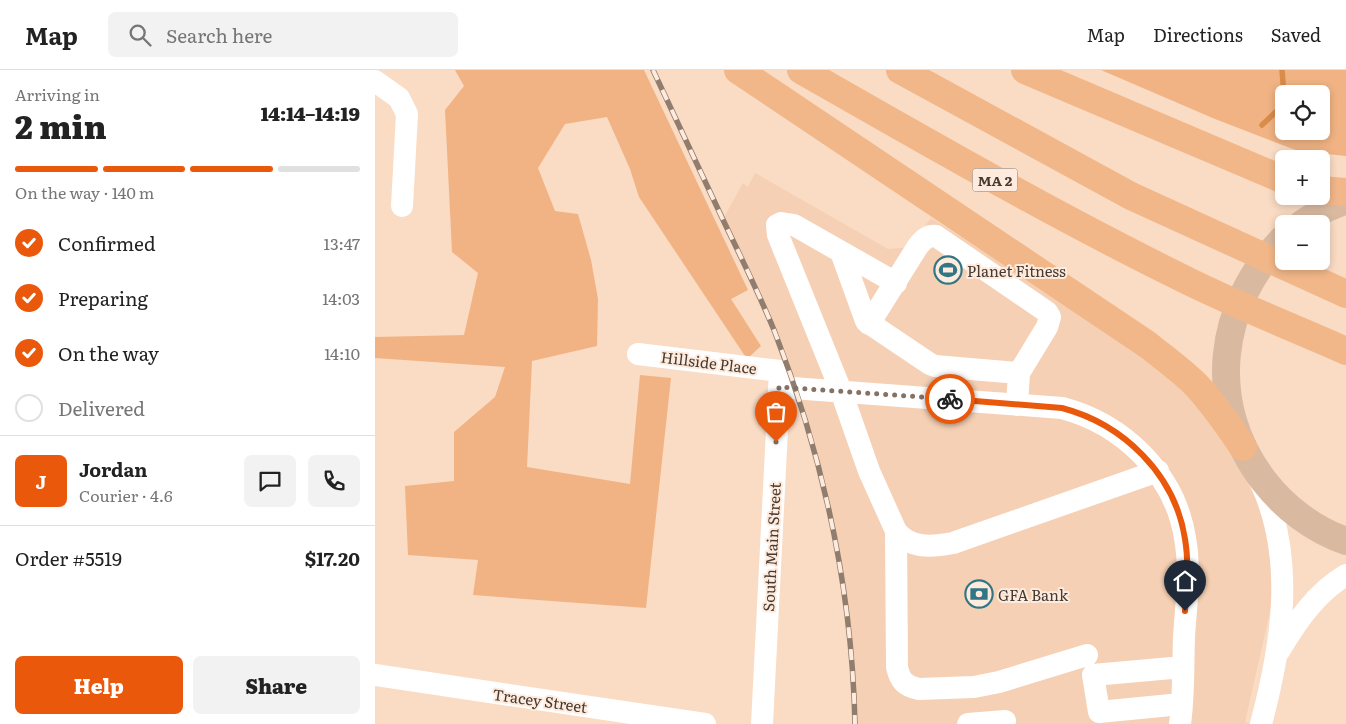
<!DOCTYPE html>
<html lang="en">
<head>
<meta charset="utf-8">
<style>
	:root { --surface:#fff; --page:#f2f2f2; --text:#222; --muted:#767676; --line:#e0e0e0; --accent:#ea580c }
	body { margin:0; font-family:Literata,serif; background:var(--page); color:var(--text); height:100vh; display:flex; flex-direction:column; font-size:19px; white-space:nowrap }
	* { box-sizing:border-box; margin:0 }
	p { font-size:16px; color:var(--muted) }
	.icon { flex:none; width:28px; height:28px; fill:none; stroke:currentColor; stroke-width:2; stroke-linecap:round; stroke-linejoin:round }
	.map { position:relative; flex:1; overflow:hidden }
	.side { display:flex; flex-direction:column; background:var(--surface); width:375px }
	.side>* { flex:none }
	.buttons { position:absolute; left:900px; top:15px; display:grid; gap:10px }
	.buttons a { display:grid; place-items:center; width:55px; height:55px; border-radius:8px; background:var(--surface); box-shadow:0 2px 8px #0003; font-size:25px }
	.pin { position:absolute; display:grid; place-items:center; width:42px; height:42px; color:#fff; margin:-51px -21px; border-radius:50% 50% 50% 0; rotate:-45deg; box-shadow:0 0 5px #0007 }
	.pin .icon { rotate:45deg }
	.courier { position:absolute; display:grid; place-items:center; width:50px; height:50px; margin:-25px; border:4px solid #ea580c; border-radius:50%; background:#fff; color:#222; box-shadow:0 1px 6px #0007 }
	.headline em { font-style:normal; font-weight:800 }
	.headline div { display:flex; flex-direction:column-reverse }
	.headline { display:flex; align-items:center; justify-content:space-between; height:85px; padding:0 15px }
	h1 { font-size:32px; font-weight:800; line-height:38px }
	.bar { display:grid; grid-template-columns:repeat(4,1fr); gap:8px 5px; align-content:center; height:60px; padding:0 15px }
	.bar i { height:6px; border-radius:4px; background:var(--line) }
	.bar .selected { background:var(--accent) }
	.bar p { grid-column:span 4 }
	.line { display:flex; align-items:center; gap:12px; padding:0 15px; border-top:1px solid var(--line) }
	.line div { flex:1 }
	.round { display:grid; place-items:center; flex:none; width:52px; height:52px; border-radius:8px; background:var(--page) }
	ol { padding:0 15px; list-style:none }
	li { display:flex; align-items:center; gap:15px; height:55px }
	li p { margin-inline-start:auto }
	li .icon { padding:5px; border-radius:50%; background:var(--accent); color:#fff; stroke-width:4 }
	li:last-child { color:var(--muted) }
	li i { width:28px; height:28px; border:2px solid var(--line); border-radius:50% }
	.cta { display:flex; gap:10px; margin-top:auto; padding:10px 15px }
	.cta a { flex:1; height:58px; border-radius:8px; background:var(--accent); color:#fff; font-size:20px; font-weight:800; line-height:58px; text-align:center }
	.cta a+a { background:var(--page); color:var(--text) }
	header { display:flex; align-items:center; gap:30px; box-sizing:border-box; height:70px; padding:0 25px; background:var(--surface); border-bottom:1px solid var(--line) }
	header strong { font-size:24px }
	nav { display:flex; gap:28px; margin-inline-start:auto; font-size:18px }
	.search { width:350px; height:45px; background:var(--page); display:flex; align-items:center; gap:12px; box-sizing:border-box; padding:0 18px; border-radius:8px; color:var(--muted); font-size:19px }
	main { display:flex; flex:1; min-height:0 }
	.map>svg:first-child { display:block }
</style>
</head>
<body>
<header>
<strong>Map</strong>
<div class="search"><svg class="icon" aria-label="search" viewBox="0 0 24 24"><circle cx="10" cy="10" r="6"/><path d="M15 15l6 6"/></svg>Search here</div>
<nav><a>Map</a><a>Directions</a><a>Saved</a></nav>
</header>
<main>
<section class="side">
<div class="headline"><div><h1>2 min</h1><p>Arriving in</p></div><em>14:14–14:19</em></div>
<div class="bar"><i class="selected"></i><i class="selected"></i><i class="selected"></i><i></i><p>On the way · 140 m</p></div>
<ol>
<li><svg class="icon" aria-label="check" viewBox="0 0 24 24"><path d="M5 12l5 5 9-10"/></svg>Confirmed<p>13:47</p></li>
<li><svg class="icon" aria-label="check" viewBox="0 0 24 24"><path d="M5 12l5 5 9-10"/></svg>Preparing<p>14:03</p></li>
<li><svg class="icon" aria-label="check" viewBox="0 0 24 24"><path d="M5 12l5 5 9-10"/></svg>On the way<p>14:10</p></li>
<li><i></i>Delivered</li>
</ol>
<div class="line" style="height:90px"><b class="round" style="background:var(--accent);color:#fff">J</b><div><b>Jordan</b><p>Courier · 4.6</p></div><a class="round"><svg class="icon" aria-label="chat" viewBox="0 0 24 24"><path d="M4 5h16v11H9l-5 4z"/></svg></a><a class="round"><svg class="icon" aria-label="phone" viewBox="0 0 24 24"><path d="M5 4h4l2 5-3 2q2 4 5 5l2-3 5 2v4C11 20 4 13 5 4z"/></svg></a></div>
<div class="line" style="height:65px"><div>Order #5519</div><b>$17.20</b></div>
<div class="cta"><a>Help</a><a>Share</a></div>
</section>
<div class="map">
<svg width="971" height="654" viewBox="0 0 971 654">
	<rect width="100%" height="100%" fill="#fadbc4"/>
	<path fill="#f5d0b4" d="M 380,103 L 513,179 L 527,178 L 537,174 L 556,148 L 770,282 L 815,320 L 846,363 L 880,427 L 898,477 L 901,515 L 870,652 L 875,654 L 480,654 L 478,596 L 472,536 L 462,478 L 439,381 L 405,277 L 378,212 L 348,149 L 368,113 L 373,117 Z"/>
	<path fill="#f1b383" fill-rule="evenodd" d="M 80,0 L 269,0 L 373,220 L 356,229 L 386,276 L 372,289 L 264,127 L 255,99 L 232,47 L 190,54 L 163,98 L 180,141 L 203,144 L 216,190 L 223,229 L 222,276 L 157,291 L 152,397 L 255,414 L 265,305 L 296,308 L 271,538 L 98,525 L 103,490 L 33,485 L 30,416 L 79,411 L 79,362 L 120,327 L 130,297 L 0,288 L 0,267 L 89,265 L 103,203 L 77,182 L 70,40 L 89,16 Z
		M 726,0 L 971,0 L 971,86 L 923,81 L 840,49 ZM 909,24 L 946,24 L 946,61 L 909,61 Z"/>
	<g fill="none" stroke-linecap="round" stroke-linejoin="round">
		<path stroke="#da8c4a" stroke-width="5.5" d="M 907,0 L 909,25
			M 887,55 L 909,34"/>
		<path stroke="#fff" stroke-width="22" d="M 0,11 L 24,28 L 32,44 L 27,136
			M 466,182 L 491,251 L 555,294 L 560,296 L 644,303
			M 521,213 L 419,155 L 406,153 L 402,155 L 403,165 L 466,321 L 494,401 L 521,461 C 535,479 557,477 578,473 L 783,401
			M 494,254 L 543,176 C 548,170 552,165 561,166 L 672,242 L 675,247 L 672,257 L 644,303 L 642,335
			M 263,284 L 405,301 L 387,654
			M 404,317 L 687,338 C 748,354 800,404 810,468 C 816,500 811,535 809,567 C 808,596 809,626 805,654
			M 886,413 C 921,490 907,575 886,654
			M 521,461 L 522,597 C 525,611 530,616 544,619 L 599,617 L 624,612 L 712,585
			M 904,581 C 922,551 941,523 971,505
			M 0,605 L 330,654
			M 806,634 L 724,642 L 718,605 L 808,597
			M 593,654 L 630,651"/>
		<path stroke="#d9baa1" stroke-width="28" d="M 927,154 L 950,139 L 971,130
			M 909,168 C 842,234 830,335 889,411 C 910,438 939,460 971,471"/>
		<path stroke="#f2b789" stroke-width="28" d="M 363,0 L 773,275 C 789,288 806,300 821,315 C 839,334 853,355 868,377
			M 426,0 C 554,73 682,147 815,212 C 866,237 919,258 971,281
			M 525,0 L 756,126 L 971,224
			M 650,0 L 909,110
			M 946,120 L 971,122"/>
		<g stroke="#917d6e" stroke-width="5.5">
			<path id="rail" d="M 278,0 C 302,51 326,103 350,154 C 367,189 384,224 399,260 C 448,386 477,519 480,654"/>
		</g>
		<use href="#rail" stroke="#feebdd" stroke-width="4" stroke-dasharray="11" stroke-linecap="butt"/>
	</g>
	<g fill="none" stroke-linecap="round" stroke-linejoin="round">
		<path stroke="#857264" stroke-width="5" stroke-dasharray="0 9" d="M 401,372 L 404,317 L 575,329"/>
		<path stroke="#ea580c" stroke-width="6" d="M 575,329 L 687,338 C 748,354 800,404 810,469 C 814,492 812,517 810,541"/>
	</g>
	<defs>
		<g id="stadium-ring" transform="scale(1.4375)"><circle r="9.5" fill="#feebdd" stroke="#317684" stroke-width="1.5"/><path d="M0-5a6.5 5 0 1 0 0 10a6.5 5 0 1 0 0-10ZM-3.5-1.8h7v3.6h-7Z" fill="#317684"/></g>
		<g id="bank-ring" transform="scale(1.4375)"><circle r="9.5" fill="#feebdd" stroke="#317684" stroke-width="1.5"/><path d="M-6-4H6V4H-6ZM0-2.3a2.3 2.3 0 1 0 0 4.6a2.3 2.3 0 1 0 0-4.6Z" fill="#317684"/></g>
	</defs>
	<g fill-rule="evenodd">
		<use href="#stadium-ring" x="573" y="200"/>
		<use href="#bank-ring" x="604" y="524"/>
	</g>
	<g text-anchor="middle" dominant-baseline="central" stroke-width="4" stroke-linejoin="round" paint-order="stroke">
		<rect fill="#feebdd" stroke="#7d6f65" stroke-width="1" x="597.5" y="98.5" width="45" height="23" rx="4"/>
		<g font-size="14" font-weight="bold" fill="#463a31">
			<text x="620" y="110">MA 2</text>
		</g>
		<g font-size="15" fill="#463a31" stroke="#feebdd" text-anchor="start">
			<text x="592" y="200">Planet Fitness</text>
			<text x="623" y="524">GFA Bank</text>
		</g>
		<g font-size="15" fill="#463a31" stroke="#feebdd">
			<text transform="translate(334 292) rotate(7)">Hillside Place</text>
			<text transform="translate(396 477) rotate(-87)">South Main Street</text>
			<text transform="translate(165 630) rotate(8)">Tracey Street</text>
		</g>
	</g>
</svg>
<div class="buttons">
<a><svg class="icon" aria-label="locate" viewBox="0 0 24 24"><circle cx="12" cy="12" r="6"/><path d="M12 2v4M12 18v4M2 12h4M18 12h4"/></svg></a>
<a>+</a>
<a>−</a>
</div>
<div class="pin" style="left:401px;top:372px;background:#ea580c"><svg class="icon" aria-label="bag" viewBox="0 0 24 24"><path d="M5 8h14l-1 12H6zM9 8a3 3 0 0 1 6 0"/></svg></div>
<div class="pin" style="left:810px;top:541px;background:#1f2937"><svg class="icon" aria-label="home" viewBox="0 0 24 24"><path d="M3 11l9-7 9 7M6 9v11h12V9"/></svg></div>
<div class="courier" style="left:575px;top:329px"><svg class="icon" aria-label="bike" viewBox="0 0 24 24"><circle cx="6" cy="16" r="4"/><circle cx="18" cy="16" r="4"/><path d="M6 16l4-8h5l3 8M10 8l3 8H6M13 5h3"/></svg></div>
</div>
</main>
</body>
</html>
